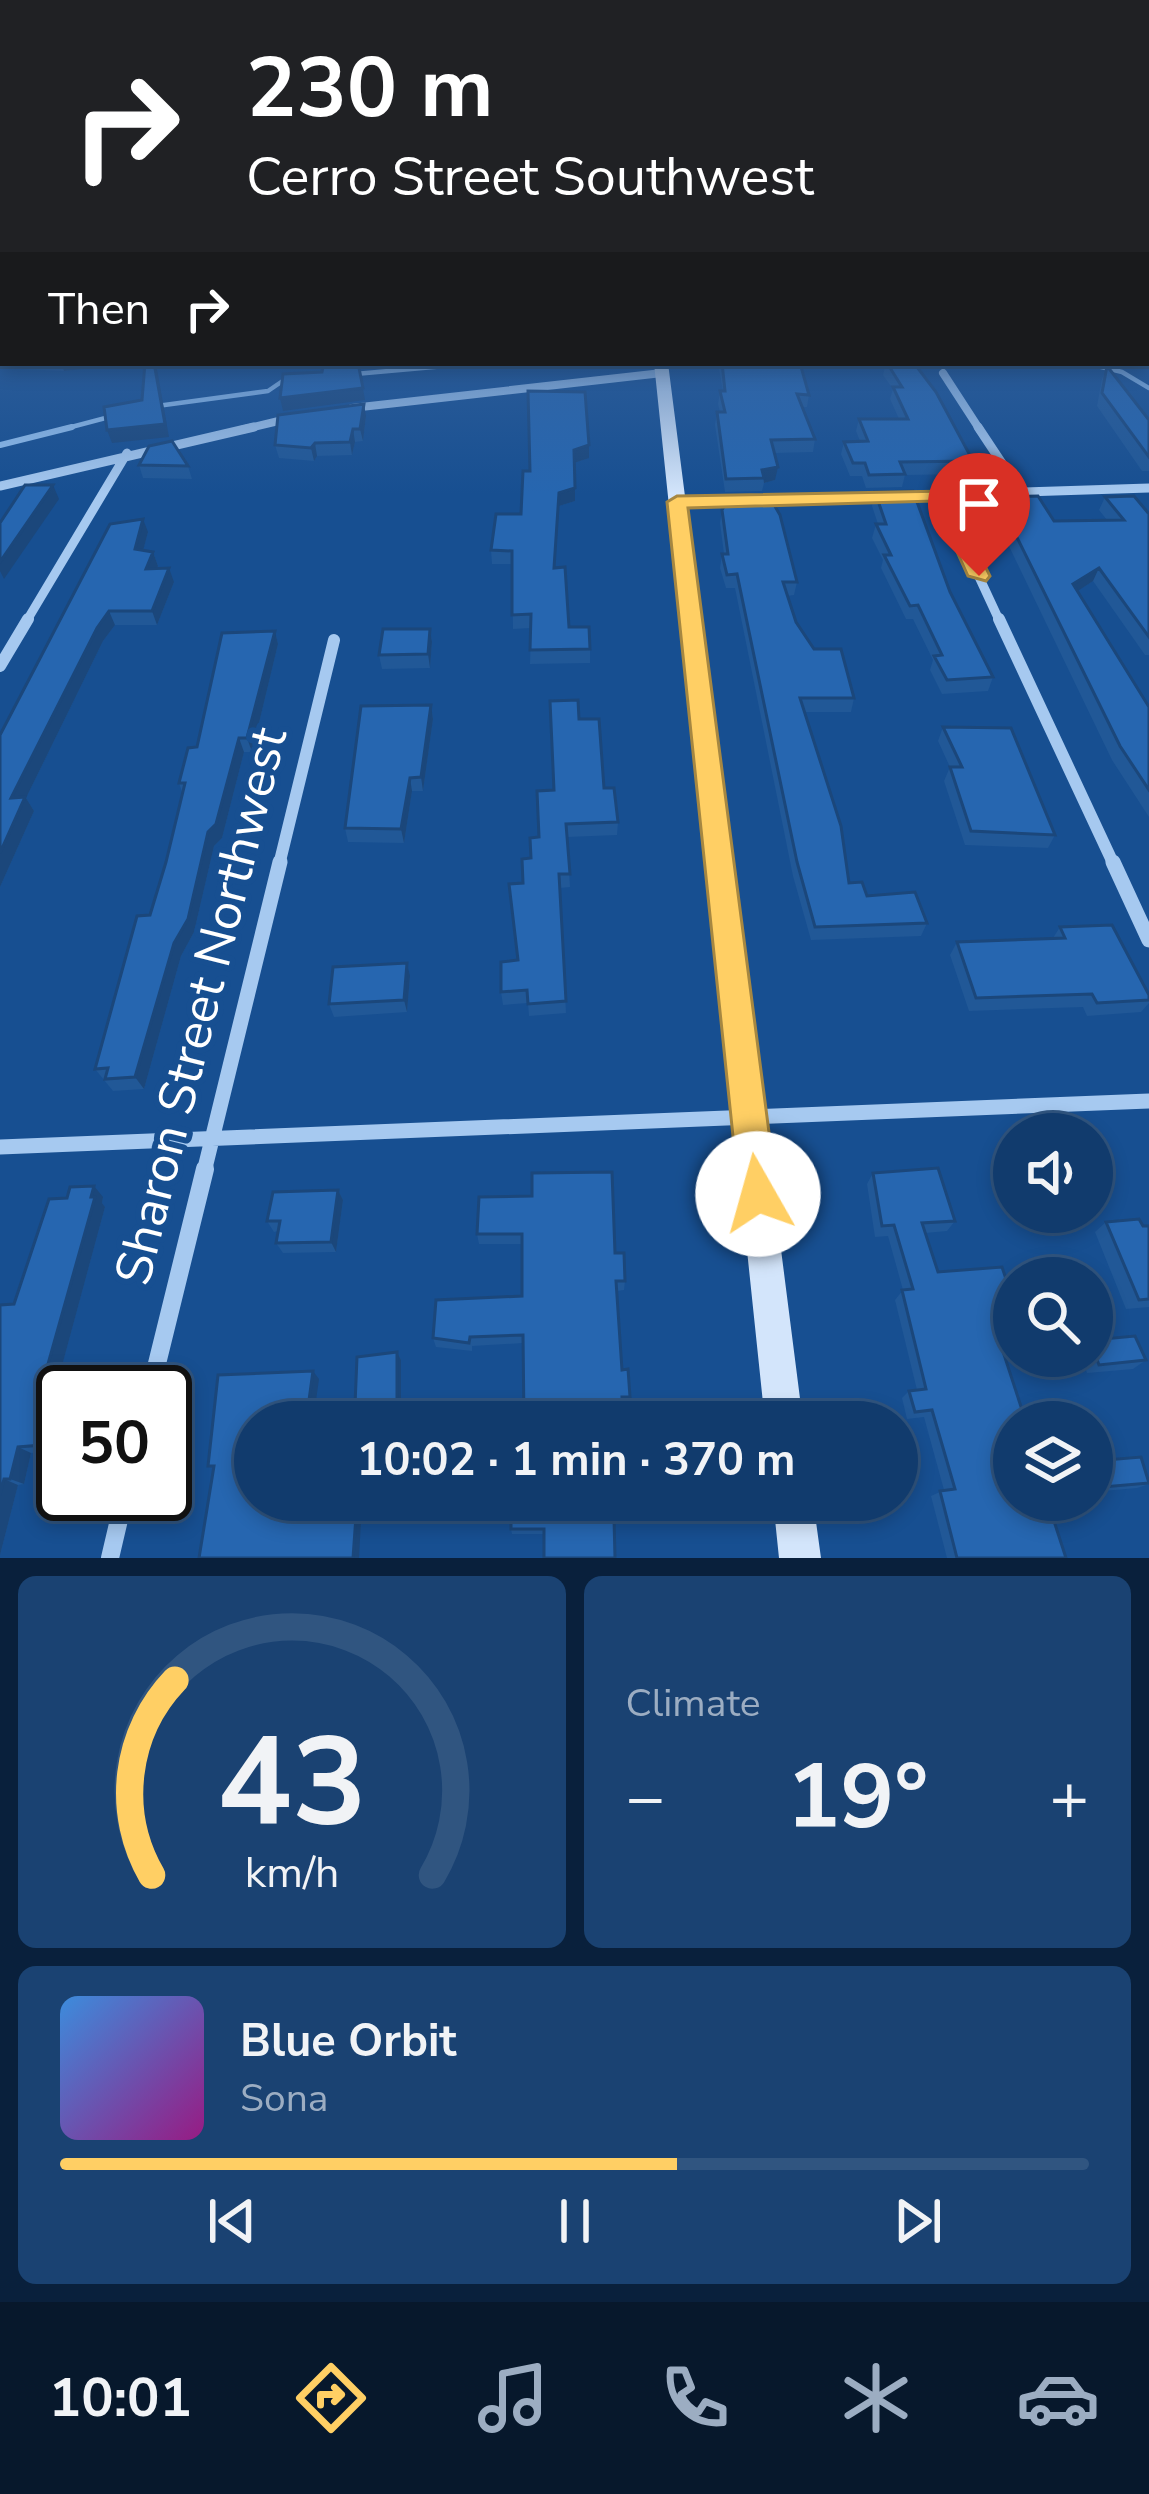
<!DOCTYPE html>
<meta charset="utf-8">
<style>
body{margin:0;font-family:"Nunito Sans",sans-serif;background:#1a4272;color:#f1f3f6;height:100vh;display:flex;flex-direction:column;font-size:45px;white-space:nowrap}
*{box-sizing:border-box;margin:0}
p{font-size:39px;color:#9cadc2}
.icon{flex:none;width:66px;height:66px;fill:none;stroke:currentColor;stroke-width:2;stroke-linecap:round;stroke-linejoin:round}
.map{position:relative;height:1558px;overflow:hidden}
.drawer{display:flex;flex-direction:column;gap:18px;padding:18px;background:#09203c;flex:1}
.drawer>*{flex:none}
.banner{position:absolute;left:0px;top:0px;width:1149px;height:366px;box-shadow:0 6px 18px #0003,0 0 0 3px #305580;background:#202124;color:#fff;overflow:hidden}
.buttons{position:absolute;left:993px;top:1113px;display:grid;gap:24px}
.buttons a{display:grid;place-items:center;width:120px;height:120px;border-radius:50%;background:#113b6d;box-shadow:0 6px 18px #0003,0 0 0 3px #305580;font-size:60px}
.speed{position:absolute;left:36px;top:1365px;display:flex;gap:24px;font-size:60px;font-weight:700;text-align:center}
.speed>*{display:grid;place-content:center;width:156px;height:156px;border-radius:50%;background:#113b6d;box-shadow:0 6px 18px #0003,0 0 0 3px #305580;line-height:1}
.speed .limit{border:6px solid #111;border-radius:18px;background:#fff;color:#111}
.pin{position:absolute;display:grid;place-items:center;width:102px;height:102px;color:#fff;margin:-123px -51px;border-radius:50% 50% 50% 0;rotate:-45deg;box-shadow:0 0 12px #0007}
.pin .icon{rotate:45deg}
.me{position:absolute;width:132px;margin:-66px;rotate:353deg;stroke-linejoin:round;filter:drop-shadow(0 0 9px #0008)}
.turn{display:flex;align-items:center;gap:42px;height:252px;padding:0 48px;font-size:54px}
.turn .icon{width:156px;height:156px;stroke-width:2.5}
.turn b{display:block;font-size:84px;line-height:102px}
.then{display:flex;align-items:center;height:114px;padding:0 48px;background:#0003;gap:24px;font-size:45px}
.big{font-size:90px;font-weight:700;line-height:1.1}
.drawer .widget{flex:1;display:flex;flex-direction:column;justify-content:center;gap:18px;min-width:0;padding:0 42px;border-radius:18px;background:#1a4272}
.drawer .dial{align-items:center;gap:0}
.dial svg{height:312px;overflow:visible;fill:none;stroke:#305580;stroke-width:7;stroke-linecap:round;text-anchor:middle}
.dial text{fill:#f1f3f6;stroke:none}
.song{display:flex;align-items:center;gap:36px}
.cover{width:144px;height:144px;border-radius:18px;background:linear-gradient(135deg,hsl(210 70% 55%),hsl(310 70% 35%))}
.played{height:12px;border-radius:6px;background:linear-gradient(90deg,#ffcf64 60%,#305580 60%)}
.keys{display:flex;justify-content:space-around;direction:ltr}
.heat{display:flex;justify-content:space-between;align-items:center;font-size:66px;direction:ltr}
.drawer .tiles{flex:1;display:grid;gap:18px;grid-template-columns:1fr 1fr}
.widget:last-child{grid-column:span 2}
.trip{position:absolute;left:234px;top:1401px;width:684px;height:120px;border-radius:60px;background:#113b6d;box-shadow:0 6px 18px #0003,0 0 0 3px #305580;font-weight:700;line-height:120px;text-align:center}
.menu{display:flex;height:192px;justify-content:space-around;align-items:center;background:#07182c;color:#9cadc2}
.menu .icon{width:84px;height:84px}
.menu .on{color:#ffcf64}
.menu b{font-size:54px;color:#f1f3f6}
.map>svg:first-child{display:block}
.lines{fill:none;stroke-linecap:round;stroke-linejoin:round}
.stream-far1{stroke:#98c4f2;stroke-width:4.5}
.stream{stroke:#98c4f2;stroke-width:6}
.minor-far4{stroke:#a6c9f0;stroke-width:8}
.minor-far3{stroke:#a6c9f0;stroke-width:9}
.minor-far2{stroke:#a6c9f0;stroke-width:12}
.minor-far1{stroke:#a6c9f0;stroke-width:15}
.minor{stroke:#a6c9f0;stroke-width:18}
.secondary{fill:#d3e5fb;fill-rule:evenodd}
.wall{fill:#215897}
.shaded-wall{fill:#1b477b}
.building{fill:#2666b0;stroke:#1b477b;stroke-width:3}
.route{fill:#ffcf64;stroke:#a68741;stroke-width:3}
.labels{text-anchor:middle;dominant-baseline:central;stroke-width:12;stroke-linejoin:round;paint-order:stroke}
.near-street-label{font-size:51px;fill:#fff;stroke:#174f91}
</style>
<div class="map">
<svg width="1149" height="1558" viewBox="0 0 1149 1558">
<rect width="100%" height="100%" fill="#174f91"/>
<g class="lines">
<path class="stream-far1" d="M 504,363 L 547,363
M 1085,363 L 1122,372 L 1149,388
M 355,374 L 479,363
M 157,406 L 268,391 L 287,378
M 60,430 L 113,416"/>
<path class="stream" d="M 0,445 L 72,427"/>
<path class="minor-far4" d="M 943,373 L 980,430
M 352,408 L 662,373
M 241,430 L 291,418"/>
<path class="minor-far3" d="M 978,427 L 1021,492
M 0,486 L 254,427
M 941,495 L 1000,622
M 677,503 L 1149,488
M 26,622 L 127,453"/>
<path class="minor-far2" d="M 999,619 L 1114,865
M 0,666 L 28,619
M 279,865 L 334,640"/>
<path class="minor-far1" d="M 1113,862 L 1149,940
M 0,1147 L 1149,1101
M 204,1172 L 280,862"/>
<path class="minor" d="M 150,1392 L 205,1169
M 110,1558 L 125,1494"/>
<path class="secondary" d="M 654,363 L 668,363 L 803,1422 L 765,1422 Z
M 773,1500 L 813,1500 L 821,1558 L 779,1558 Z"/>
</g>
<path class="wall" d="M 0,276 L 3,276 L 3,363 L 143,363 L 64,371 L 0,368 Z
M 1146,276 L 1149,276 L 1149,334 L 1146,328 Z
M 176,363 L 205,363 L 204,365 L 177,365 Z
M 718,363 L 800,363 L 809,395 L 807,407 L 802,407 L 815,439 L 813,452 L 774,453 L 775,480 L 764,483 L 762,491 L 725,492 L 715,425 L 717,412 L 720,412 L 718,404 L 720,391 L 723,391 Z
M 886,363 L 973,461 L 968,474 L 905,475 L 902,487 L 866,488 L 862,476 L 850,476 L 841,454 L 844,442 L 860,441 L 856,431 L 859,419 L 899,419 L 890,399 L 893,389 L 883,375 Z
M 1107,366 L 1149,420 L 1149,471 L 1142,471 L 1097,406 L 1102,379 Z
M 366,416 L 363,441 L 355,442 L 352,455 L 317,456 L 314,461 L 279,458 L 275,445 Z
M 589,458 L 574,463 L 575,501 L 559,506 L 555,567 L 569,627 L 590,649 L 590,663 L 530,664 L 531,628 L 513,629 L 512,564 L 492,564 L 491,550 L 521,514 L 530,471 Z
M 139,465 L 188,466 L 192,479 L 143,478 Z
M 875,492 L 950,592 L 993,677 L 988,691 L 942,694 L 930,670 L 933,660 L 913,619 L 906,619 L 881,568 L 883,560 L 872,538 L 876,524 L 878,524 L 872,506 Z
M 997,497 L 1054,521 L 1107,520 L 1099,510 L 1105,497 L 1149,514 L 1149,655 L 1145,655 L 1093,581 L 1077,591 L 1149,707 L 1149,817 L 1112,760 L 992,511 Z
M 722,510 L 797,582 L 794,595 L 787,596 L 796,622 L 814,649 L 854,698 L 851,712 L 804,712 L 849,883 L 867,896 L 927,923 L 921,936 L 811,940 L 793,876 L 735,588 L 726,588 L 720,568 L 722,554 L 724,554 L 720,523 Z
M 148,532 L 143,550 L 153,552 L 158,566 L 157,569 L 174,582 L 157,625 L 115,625 L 103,641 L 26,798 L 34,811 L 0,887 L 0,735 Z
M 430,629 L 432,642 L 430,668 L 382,669 L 379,655 Z
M 275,631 L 278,644 L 252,752 L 244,752 L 222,838 L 214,846 L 194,932 L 181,956 L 144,1089 L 113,1091 L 95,1069 L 150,915 L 166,862 L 182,792 L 179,783 L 197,747 Z
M 431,705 L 433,719 L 423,791 L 412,791 L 404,843 L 348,842 L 345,828 Z
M 579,719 L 604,788 L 618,822 L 617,835 L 567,837 L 570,887 L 560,888 L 566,1013 L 529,1016 L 528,1003 L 503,1005 L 501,992 L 517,960 L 523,883 Z
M 943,727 L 1055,835 L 1048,848 L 965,845 L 944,781 L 950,767 L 938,741 Z
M 1060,927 L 1149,995 L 1149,1003 L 1141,1012 L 1087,1016 L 1083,1007 L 969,1011 L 950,955 L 957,942 L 1053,938 Z
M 410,976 L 407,1012 L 334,1017 L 329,1004 Z
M 873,1173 L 955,1221 L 947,1231 L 925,1233 L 938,1272 L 1014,1303 L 1014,1315 L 1008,1321 L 995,1322 L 1014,1422 L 1014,1451 L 1012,1451 L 1033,1517 L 1066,1558 L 947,1558 L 931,1496 L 944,1490 L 924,1417 L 907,1419 L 902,1398 L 909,1391 L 917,1390 L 895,1300 L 903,1290 L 888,1236 L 875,1237 L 867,1184 Z
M 338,1190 L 343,1200 L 336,1252 L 283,1253 L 276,1243 L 278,1231 L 274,1232 L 267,1221 Z
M 103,1197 L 102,1203 L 105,1207 L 52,1402 L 63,1408 L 63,1416 L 55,1451 L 31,1453 L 24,1484 L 18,1485 L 0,1555 L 14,1304 Z
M 479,1197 L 615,1253 L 625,1281 L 624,1290 L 617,1291 L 622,1370 L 630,1397 L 629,1405 L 622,1405 L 523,1343 L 472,1346 L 472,1351 L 436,1347 L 433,1338 L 522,1296 L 522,1244 L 479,1244 L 477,1234 Z
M 1106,1222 L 1149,1226 L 1149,1307 L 1126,1309 L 1095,1232 Z
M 1092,1340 L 1146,1360 L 1133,1369 L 1087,1373 L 1081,1356 L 1092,1356 Z
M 397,1352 L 401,1360 L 401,1408 L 360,1413 L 355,1405 Z
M 1094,1461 L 1149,1484 L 1137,1488 L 1092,1492 L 1092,1462 Z
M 605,1500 L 544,1534 L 512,1534 L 511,1529 Z"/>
<path class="shaded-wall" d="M 61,363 L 143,363 L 64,371 Z
M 154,363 L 157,369 L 169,437 L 112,443 L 107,430 L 165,424 Z
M 363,388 L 365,400 L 283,411 L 280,398 Z
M 364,404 L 366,416 L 363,441 L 360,429 Z
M 353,429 L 355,442 L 352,455 L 350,442 Z
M 315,443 L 317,456 L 314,461 L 311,448 Z
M 589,445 L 589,458 L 574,463 L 574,450 Z
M 778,467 L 775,480 L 764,483 L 762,470 Z
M 53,485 L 59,499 L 4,579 L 0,571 L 0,562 Z
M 575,488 L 575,501 L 559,506 L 554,581 L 559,493 Z
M 143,519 L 148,532 L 140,562 L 135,549 Z
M 153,552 L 158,566 L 151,583 L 146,569 Z
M 169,568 L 174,582 L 157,625 L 152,611 Z
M 1099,568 L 1093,581 L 1067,598 L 1073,584 Z
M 109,611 L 115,625 L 103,641 L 26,798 L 34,811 L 0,887 L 0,853 L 11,798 L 97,628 Z
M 430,629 L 432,642 L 430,668 L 428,654 Z
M 275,631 L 278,644 L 252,752 L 247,738 Z
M 431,705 L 433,719 L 423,791 L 421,777 Z
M 239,738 L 244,752 L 222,838 L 214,846 L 194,932 L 181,956 L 144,1089 L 135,1077 L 208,832 Z
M 410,778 L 412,791 L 404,843 L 401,829 Z
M 407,963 L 410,976 L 407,1012 L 404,1000 Z
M 94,1186 L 103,1197 L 102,1203 L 105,1207 L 50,1410 L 37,1403 Z
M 338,1190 L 343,1200 L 336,1252 L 331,1242 Z
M 397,1352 L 401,1360 L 401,1408 L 397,1401 Z
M 313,1371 L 319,1379 L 313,1422 L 306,1422 Z
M 53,1402 L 63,1408 L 63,1416 L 55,1451 L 42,1445 Z
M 18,1447 L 31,1453 L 24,1484 L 10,1479 Z
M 4,1479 L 18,1485 L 0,1555 L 0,1495 Z
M 342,1500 L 348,1504 L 347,1523 L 341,1518 Z
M 356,1516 L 361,1521 L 359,1558 L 353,1558 Z"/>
<path class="building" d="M 0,276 L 3,276 L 3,356 L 0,356 Z
M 1146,276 L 1149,276 L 1149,312 L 1146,307 Z
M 145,363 L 154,363 L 165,424 L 107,430 L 104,407 L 142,400 Z
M 324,363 L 358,363 L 363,388 L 280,398 L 283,374 L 322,372 Z
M 722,363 L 800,363 L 809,395 L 797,394 L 815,439 L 771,440 L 778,467 L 762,470 L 764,478 L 726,479 L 717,412 L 725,412 L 720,391 L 725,391 Z
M 887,363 L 914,363 L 936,392 L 973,461 L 900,462 L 905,474 L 869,475 L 865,463 L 853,463 L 844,442 L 868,441 L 859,419 L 908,419 L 893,387 L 902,387 Z
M 1107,366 L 1149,420 L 1149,457 L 1102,393 Z
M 528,391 L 585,392 L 589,445 L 574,450 L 575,488 L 559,493 L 554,568 L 565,567 L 569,627 L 589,627 L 590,649 L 530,650 L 531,614 L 512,615 L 512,551 L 491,550 L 496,514 L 521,514 L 523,471 L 530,471 Z
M 364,404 L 360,429 L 353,429 L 350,442 L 315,443 L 311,448 L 275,445 L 278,415 Z
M 172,441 L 188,466 L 139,465 L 149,446 Z
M 25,485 L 53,485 L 0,562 L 0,523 Z
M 913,491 L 950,592 L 993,677 L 947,680 L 934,656 L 942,655 L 918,605 L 910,606 L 884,555 L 891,555 L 876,524 L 886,524 L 875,492 Z
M 769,496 L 780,515 L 797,582 L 783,582 L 796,622 L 814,649 L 841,649 L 854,698 L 800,698 L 841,826 L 849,883 L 862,882 L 867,896 L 915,892 L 927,923 L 815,927 L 797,862 L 737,574 L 727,575 L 722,554 L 728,554 L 722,510 L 729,497 Z
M 1038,496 L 1054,521 L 1124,520 L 1105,497 L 1134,496 L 1149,514 L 1149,637 L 1099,568 L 1073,584 L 1149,707 L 1149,790 L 1120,746 L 997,497 Z
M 143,519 L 135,549 L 153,552 L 146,569 L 169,568 L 152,611 L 109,611 L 97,628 L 11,798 L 25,797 L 0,853 L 0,735 L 110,524 Z
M 383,629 L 430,629 L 428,654 L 379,655 Z
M 275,631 L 247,738 L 239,738 L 216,824 L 208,832 L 188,919 L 174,943 L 135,1077 L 105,1079 L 108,1068 L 95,1069 L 137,916 L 150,915 L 166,862 L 185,783 L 179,783 L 188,748 L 197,747 L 222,633 Z
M 578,700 L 579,719 L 599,719 L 604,788 L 614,788 L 618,822 L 566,824 L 570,874 L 559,874 L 566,1001 L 528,1004 L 527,990 L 501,992 L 501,962 L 518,960 L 509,884 L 523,883 L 522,859 L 531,858 L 530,838 L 539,837 L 537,791 L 554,790 L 550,701 Z
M 431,705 L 421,777 L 410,778 L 401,829 L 345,828 L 361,706 Z
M 943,727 L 1011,728 L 1055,835 L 971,831 L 950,767 L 962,767 Z
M 1112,925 L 1149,995 L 1149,1000 L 1097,1003 L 1092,994 L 976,998 L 957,942 L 1065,938 L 1060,927 Z
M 407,963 L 404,1000 L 329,1004 L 333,967 Z
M 938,1168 L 955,1221 L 922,1223 L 938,1272 L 1002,1267 L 1014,1303 L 1014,1313 L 995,1314 L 996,1330 L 1026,1422 L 1014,1422 L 1014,1445 L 1011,1446 L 1014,1456 L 1014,1500 L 1028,1500 L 1033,1517 L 1052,1515 L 1066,1558 L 957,1558 L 940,1491 L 955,1489 L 932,1410 L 915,1412 L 909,1391 L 926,1389 L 902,1290 L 913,1289 L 894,1225 L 882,1226 L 873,1173 Z
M 612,1172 L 615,1253 L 624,1253 L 625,1281 L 616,1281 L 622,1370 L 628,1369 L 630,1397 L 622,1397 L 623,1422 L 524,1422 L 523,1335 L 470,1337 L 469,1343 L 433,1338 L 436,1300 L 522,1296 L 522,1234 L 477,1234 L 479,1197 L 532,1196 L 532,1173 Z
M 94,1186 L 91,1197 L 95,1197 L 37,1403 L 53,1402 L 42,1445 L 18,1447 L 10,1479 L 4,1479 L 0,1495 L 0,1305 L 14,1304 L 49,1199 L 67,1198 L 70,1187 Z
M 338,1190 L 331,1242 L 276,1243 L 280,1221 L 267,1221 L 273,1192 Z
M 1139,1219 L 1143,1226 L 1149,1226 L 1149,1299 L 1139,1300 L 1106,1222 Z
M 1135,1336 L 1146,1360 L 1099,1365 L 1092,1346 L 1092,1340 Z
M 397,1352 L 397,1401 L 355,1405 L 357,1357 Z
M 313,1371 L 306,1422 L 322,1422 L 255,1422 L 255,1500 L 342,1500 L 341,1518 L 356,1516 L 353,1558 L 199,1558 L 214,1466 L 208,1466 L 218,1375 Z
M 1141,1457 L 1149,1483 L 1103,1487 L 1094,1461 Z
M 511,1500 L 605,1500 L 605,1518 L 614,1518 L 615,1558 L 544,1558 L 544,1529 L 511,1529 Z"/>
<linearGradient id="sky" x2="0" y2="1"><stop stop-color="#0d2b50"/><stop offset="0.56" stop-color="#36639d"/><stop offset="1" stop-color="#36639d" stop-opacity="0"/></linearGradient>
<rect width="1149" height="494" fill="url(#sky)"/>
<path class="route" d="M 948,491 L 990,576 L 986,581 L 968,576 L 934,501 L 688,508 L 777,1194 L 771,1208 L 758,1213 L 744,1208 L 739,1194 L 667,502 L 677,496 Z"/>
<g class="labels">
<g class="near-street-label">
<text transform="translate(201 1006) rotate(-76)">Sharon Street Northwest</text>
</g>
</g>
</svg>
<div class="buttons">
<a><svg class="icon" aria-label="sound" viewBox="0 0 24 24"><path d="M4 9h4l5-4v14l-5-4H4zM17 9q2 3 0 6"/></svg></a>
<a><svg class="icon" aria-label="search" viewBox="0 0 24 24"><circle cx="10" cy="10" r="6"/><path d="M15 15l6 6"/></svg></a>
<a><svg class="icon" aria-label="layers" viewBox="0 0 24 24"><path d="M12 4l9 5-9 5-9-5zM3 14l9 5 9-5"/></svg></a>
</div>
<div class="speed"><div class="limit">50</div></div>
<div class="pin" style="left:979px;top:576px;background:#d93025"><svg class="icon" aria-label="arrive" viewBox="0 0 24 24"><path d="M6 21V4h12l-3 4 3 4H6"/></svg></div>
<svg class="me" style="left:758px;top:1194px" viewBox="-20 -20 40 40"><circle r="19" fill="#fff"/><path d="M0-13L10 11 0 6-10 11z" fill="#ffcf64"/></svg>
<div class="trip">10:02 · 1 min · 370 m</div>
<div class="banner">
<div class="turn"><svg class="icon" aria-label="right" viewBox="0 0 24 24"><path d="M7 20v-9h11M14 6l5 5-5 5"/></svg><div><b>230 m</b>Cerro Street Southwest</div></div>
<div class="then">Then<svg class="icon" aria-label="right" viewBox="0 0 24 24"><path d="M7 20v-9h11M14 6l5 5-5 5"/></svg></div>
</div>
</div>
<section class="drawer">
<div class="tiles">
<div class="widget dial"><svg viewBox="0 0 100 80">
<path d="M14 69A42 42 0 1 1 86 69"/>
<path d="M14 69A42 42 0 0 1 20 19" stroke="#ffcf64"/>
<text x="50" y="56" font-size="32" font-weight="700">43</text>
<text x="50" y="72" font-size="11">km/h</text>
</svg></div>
<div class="widget"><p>Climate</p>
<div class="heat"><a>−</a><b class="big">19°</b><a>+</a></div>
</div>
<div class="widget">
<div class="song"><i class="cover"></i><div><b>Blue Orbit</b><p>Sona</p></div></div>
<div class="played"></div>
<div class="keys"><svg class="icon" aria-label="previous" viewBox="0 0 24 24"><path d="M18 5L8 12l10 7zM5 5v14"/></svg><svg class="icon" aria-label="pause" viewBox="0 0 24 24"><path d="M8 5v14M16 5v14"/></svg><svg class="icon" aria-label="next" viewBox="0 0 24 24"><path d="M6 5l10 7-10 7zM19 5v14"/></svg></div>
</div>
</div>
</section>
<nav class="menu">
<b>10:01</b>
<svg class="icon on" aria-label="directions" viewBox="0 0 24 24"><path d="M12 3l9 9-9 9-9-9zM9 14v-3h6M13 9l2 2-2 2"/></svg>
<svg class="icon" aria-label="music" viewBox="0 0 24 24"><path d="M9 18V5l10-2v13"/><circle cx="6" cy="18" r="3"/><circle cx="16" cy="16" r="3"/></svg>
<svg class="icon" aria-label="phone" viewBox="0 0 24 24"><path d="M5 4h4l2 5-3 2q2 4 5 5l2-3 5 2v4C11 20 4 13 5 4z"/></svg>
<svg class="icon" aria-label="climate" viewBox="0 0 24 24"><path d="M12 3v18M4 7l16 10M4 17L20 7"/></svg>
<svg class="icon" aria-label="car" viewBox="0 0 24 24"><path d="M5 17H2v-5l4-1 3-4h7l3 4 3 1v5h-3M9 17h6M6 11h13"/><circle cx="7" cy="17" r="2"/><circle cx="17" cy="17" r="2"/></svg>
</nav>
